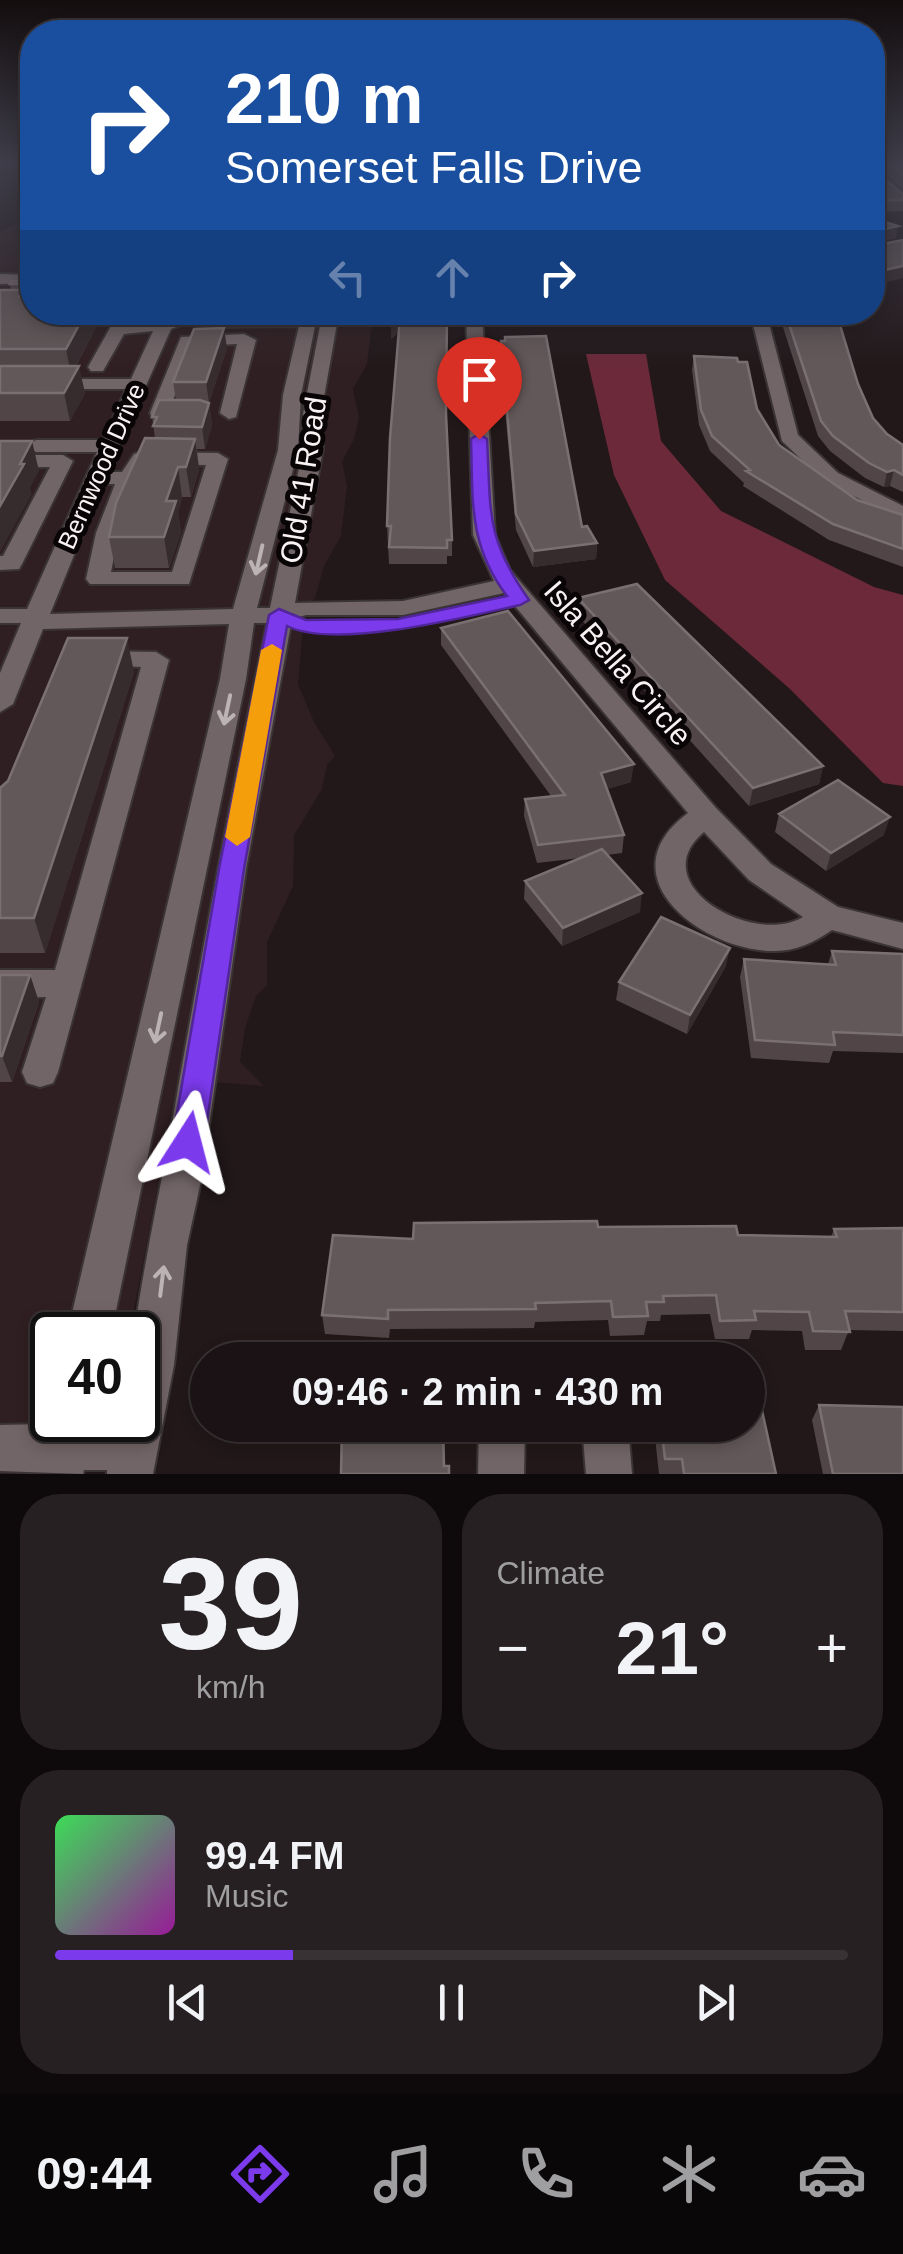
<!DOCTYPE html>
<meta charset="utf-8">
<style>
body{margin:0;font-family:Arial,sans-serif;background:#272022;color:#f1f3f6;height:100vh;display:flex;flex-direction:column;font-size:38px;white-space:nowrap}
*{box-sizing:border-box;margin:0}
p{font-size:32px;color:#9f9ea0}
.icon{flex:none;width:55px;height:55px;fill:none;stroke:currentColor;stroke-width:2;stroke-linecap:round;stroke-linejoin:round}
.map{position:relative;height:1474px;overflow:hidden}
.drawer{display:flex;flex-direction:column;gap:20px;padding:20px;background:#0e0a0b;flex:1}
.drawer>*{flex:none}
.guide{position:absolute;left:20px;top:20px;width:865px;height:305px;border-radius:40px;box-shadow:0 5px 15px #0003,0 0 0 2px #383234;background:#1a4fa0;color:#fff;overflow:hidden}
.speed{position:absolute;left:30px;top:1312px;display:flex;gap:20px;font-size:50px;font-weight:700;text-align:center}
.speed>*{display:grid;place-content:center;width:130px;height:130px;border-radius:50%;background:#1a1214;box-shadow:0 5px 15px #0003,0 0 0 2px #383234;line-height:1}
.speed .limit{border:5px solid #111;border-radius:15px;background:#fff;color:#111}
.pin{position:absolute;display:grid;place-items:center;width:85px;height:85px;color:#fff;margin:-102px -42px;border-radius:50% 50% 50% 0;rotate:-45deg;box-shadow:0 0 10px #0007}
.pin .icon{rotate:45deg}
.me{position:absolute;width:110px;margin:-55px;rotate:9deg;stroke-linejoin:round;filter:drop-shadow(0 0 8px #0008)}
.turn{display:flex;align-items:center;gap:35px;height:210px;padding:0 40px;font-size:45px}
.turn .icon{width:130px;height:130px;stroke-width:2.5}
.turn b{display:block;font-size:70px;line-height:85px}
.lanes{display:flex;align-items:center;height:95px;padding:0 40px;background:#0003;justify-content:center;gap:50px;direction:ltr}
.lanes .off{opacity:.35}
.big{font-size:75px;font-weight:600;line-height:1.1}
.drawer .card{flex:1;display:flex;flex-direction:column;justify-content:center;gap:15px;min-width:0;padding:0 35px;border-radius:40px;background:#272022}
.drawer .dial{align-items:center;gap:0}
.dial b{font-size:130px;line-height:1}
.song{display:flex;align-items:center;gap:30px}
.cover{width:120px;height:120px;border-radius:15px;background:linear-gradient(135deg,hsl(130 70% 55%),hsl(300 70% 35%))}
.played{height:10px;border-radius:5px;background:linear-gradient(90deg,#7c3aed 30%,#383234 30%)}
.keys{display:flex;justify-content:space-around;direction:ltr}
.heat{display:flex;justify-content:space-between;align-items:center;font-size:55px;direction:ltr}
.drawer .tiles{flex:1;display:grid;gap:20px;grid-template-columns:1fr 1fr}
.card:last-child{grid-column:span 2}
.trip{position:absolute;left:190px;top:1342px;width:575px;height:100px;border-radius:50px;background:#1a1214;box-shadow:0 5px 15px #0003,0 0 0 2px #383234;font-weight:600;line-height:100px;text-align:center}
.tabs{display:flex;height:160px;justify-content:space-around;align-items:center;background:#0a0708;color:#9f9ea0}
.tabs .icon{width:70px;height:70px}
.tabs .selected{color:#7c3aed}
.tabs b{font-size:45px;color:#f1f3f6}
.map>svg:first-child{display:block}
.built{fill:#301f22}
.water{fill:#6b2939}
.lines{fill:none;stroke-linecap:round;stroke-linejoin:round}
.minor-casing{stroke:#3b3435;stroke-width:4}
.minor{fill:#726567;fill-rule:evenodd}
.wall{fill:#514547}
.shaded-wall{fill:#362b2d}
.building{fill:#635859;stroke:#7a7072;stroke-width:2.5}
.oneway{stroke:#bcb3b4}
.route{fill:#7c3aed;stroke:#51269a;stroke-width:2.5}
.slow{fill:#f59e0b}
.labels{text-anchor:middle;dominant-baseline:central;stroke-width:10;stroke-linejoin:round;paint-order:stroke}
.far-street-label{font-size:25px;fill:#f9f2f3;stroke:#090506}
.street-label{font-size:30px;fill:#f9f2f3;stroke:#090506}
</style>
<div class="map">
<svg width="903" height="1474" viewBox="0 0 903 1474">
<rect width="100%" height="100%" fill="#22181a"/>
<path class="built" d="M 32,214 L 32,312 L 303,313 L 280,450 L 222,680 L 70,1335 L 52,1335 L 52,1413 L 40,1474 L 0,1474 L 0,232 Z
M 338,313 L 379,313 L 371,331 L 367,364 L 353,389 L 359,418 L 354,439 L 342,462 L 347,486 L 341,536 L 324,566 L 315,598 L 304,613 L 298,684 L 314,722 L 335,756 L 327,765 L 322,789 L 294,835 L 293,886 L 267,942 L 267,985 L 256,996 L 245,1028 L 240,1062 L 264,1086 L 213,1082 Z
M 314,324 L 321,324 L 305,450 L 270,609 L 255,609 Z
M 253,620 L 267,621 L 129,1335 L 107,1335 Z"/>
<path class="water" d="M 586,354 L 646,354 L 661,441 L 721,511 L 874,587 L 903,595 L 903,786 L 883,783 L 790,689 L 665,580 L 614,475 Z"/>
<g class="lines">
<g class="minor-casing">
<path id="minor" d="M 872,166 L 903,193 L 903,204 L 872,177 Z
M 0,274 L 32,275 L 32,283 L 0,284 Z
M 133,312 L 129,323 L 158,321 L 162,312 L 178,312 L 175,319 L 184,324 L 171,329 L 108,472 L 122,472 L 134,454 L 141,452 L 218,453 L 228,459 L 189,584 L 90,584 L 86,579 L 96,533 L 115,484 L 103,484 L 50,614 L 233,609 L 278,450 L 283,395 L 299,326 L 213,327 L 211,323 L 219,318 L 301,316 L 302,312 L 318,312 L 317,316 L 322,316 L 323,312 L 339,312 L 321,414 L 323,449 L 295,603 L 403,601 L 494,581 L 473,535 L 466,312 L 482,312 L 495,535 L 510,570 L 716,808 L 771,864 L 838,907 L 903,923 L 903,949 L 832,930 C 815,942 796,951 775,951 C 703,952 603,876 688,813 L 504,593 L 403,615 L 306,615 L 292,619 L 246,869 L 201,1181 L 187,1245 L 174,1365 L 153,1474 L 107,1474 L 107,1470 L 84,1470 L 83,1474 L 0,1471 L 0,1425 L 46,1424 L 52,1407 L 52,1420 L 93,1420 L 92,1424 L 138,1420 L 138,1335 L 134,1335 C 143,1269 157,1205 169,1140 C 199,967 231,795 267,623 L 254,623 L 246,679 L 111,1335 L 67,1335 L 220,679 L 229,624 L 43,629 L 13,704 L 0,712 L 0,673 L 21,623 L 0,623 L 0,609 L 27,609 L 97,452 L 36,452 L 26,446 L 36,440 L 103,440 L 126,389 L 0,389 L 0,379 L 131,379 L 153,331 L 124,334 L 103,371 L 91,371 L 88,367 L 119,312 ZM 315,326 L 320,326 L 303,414 L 303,449 L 270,608 L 257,608 L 298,450 L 301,395 ZM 147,464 L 206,465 L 172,572 L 111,572 C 118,534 127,497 147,464 ZM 704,832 L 749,880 L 803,917 C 753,947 642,884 704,832 Z
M 750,312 L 766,312 L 798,435 L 838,473 L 903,506 L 903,521 L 824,481 L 782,441 Z
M 244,334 L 256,340 L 236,417 L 229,419 L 220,413 L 237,344 L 194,346 L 168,413 L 159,419 L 152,417 L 150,413 L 181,337 Z
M 0,455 L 63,455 L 73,461 L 22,564 L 19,569 L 0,570 L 0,556 L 3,556 L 50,467 L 0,467 Z
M 97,651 L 156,652 L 169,660 L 58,1072 L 53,1083 L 40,1087 L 27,1083 L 22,1072 L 46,997 L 0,998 L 0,970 L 55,970 L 141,667 L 88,664 L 84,659 Z
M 479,1425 L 525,1425 L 524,1474 L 478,1474 Z
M 582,1425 L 628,1425 L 632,1474 L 586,1474 Z"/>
</g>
<use href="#minor" class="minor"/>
</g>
<path class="wall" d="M 872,162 L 903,162 L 903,190 L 874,163 L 872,163 Z
M 872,169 L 903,194 L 903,211 L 872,212 Z
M 32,281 L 32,312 L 98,312 L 99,321 L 76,366 L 85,393 L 70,421 L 0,421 L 0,290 L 11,290 L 10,284 Z
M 397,312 L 420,312 L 417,315 L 446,416 L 452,540 L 452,556 L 447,556 L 447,564 L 389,564 L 387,526 L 399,332 L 391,339 Z
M 782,312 L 836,312 L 858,384 L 873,418 L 887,434 L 903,445 L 903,492 L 890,486 L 884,487 L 865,478 L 830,451 L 818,436 L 781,321 Z
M 501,341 L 582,527 L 597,543 L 596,559 L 533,567 L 516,530 L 500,355 Z
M 227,348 L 209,403 L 212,425 L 205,449 L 197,449 L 199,469 L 191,497 L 182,497 L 178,512 L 181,532 L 169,568 L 115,568 L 109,537 L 155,438 L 152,417 L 176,400 L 173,382 Z
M 694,356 L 757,409 L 779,445 L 857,500 L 903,515 L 903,567 L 829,540 L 743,486 L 744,483 L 710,451 L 699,425 L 692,370 Z
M 578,598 L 823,766 L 819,784 L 749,806 L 577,615 Z
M 441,628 L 631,782 L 607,789 L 624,835 L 622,853 L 607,855 L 640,912 L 562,946 L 524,899 L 525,881 L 580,858 L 537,863 L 524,816 L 525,799 L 551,796 L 441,645 Z
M 134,672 L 45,953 L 0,953 L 0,788 Z
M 779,814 L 884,835 L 826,871 L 775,832 Z
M 832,951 L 903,954 L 903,1053 L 833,1051 L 829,1063 L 751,1058 L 740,977 L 744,959 L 828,964 Z
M 726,966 L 687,1034 L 616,1000 L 619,982 Z
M 0,975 L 30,975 L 39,1002 L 12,1082 L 0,1082 Z
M 598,1227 L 738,1235 L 831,1237 L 834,1229 L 903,1228 L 903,1331 L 849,1330 L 841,1350 L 805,1350 L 802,1331 L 752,1330 L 749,1339 L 715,1339 L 710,1314 L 661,1315 L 660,1321 L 647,1321 L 644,1335 L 610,1336 L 608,1320 L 535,1322 L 534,1328 L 390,1329 L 389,1338 L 325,1334 L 322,1315 L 413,1239 Z
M 819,1405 L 903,1474 L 823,1474 L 812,1420 Z
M 659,1425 L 748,1425 L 776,1474 L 659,1474 L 655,1437 Z"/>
<path class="shaded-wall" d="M 898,226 L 896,238 L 872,244 L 872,232 Z
M 903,266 L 903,278 L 872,286 L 872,273 Z
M 86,312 L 98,312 L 99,321 L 71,375 L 66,349 Z
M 400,317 L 400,331 L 391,339 L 391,325 Z
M 224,328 L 227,348 L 209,403 L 206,382 Z
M 79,366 L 85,393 L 70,421 L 64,393 Z
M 209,403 L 212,425 L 205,449 L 202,427 Z
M 195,439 L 199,469 L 191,497 L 186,467 Z
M 32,441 L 39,471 L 30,488 L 32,494 L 0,552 L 0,506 Z
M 178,467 L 182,497 L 178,512 L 181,532 L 169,568 L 164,537 L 166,501 Z
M 894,470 L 890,486 L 884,487 L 887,472 Z
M 597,543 L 596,559 L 533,567 L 534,551 Z
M 127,638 L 134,672 L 45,953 L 34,918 Z
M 634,764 L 631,782 L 600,791 L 601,773 Z
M 823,766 L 819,784 L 749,806 L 753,788 Z
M 890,817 L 884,835 L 826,871 L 831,853 Z
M 642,893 L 640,912 L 562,946 L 563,928 Z
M 730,948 L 726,966 L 687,1034 L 690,1015 Z
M 30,975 L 39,1002 L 12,1082 L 2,1056 Z"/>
<path class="building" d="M 888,162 L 903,162 L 903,176 Z
M 872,169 L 903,194 L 903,200 L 872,201 Z
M 872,218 L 898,226 L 872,232 Z
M 903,240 L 903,266 L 872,273 L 872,246 Z
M 12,281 L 32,281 L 32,290 L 29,284 L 10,284 Z
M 0,290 L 24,290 L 20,296 L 32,296 L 32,312 L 86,312 L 66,349 L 0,349 Z
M 397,312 L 416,312 L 427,325 L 443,312 L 447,312 L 446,414 L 452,540 L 447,540 L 447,548 L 389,547 L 391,526 L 387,526 L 390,438 L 400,317 L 391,325 Z
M 785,312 L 836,312 L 858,384 L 873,418 L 887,434 L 903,445 L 903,475 L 894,470 L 887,472 L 869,463 L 833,436 L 821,421 Z
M 224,328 L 206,382 L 173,382 L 194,329 Z
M 546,336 L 582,527 L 587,526 L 597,543 L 534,551 L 516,514 L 501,341 L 505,341 L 505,337 Z
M 694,356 L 737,358 L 738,362 L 747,362 L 757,409 L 779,445 L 857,500 L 903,515 L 903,549 L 833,524 L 746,471 L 750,470 L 712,436 L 701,410 Z
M 0,366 L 79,366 L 64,393 L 0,393 Z
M 159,400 L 200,400 L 209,403 L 202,427 L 153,426 L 157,417 L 152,417 Z
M 145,438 L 195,439 L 186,467 L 178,467 L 166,501 L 176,501 L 164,537 L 109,537 L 116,503 Z
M 0,441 L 32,441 L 20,464 L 24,464 L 0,506 Z
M 637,584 L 823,766 L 753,788 L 578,598 Z
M 508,611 L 634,764 L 601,773 L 624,835 L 538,845 L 525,799 L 565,795 L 441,628 Z
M 68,638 L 127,638 L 34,918 L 0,918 L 0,788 L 8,781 Z
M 838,780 L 890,817 L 831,853 L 779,814 Z
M 602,849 L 642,893 L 563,928 L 525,881 Z
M 661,917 L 730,948 L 690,1015 L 619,982 Z
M 832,951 L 903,954 L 903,1035 L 833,1032 L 835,1045 L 755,1040 L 744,959 L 836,965 Z
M 0,975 L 30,975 L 2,1056 L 0,1056 Z
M 597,1221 L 598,1227 L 736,1226 L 738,1235 L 837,1237 L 834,1229 L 903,1228 L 903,1312 L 845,1311 L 850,1332 L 813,1331 L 809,1312 L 754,1311 L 756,1320 L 720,1321 L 716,1295 L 663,1296 L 664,1302 L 646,1302 L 648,1316 L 613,1317 L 611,1301 L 535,1303 L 536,1309 L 388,1310 L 388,1319 L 322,1315 L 333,1235 L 413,1239 L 414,1223 Z
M 748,1388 L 757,1388 L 776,1474 L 684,1474 L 682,1459 L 665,1459 L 661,1425 L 748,1425 Z
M 819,1405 L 903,1407 L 903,1474 L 833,1474 Z
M 342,1425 L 443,1425 L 444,1466 L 449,1466 L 449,1474 L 341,1474 Z"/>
<defs><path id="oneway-shaft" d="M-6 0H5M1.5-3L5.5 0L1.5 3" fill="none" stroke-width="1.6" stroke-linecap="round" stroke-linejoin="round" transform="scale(2.5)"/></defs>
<g class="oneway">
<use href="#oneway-shaft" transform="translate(259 560) rotate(103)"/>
<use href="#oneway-shaft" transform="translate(227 710) rotate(102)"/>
<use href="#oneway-shaft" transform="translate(158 1028) rotate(102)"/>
<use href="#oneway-shaft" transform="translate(162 1281) rotate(-83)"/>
</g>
<linearGradient id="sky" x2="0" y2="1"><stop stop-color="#130d0e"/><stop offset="0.44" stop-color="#3e3d49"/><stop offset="1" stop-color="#3e3d49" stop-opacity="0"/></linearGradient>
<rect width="903" height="369" fill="url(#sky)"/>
<path class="route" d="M 479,434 L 487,439 C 491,511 485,538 529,600 L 520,605 C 466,617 335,650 287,626 L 244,869 L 204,1142 L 199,1152 L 188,1156 L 177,1152 L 172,1142 L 219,869 L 269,615 L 279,609 L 306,620 L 398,619 L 507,596 C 468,545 473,500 471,439 Z"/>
<path class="slow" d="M 272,644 L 282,650 L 250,837 L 237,846 L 225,837 L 261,650 Z"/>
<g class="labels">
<g class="far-street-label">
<text transform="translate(101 466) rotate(-66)">Bernwood Drive</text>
</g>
<g class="street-label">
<text transform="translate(303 480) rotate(-81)">Old 41 Road</text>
<text transform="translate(618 663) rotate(49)">Isla Bella Circle</text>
</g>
</g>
</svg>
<div class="speed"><div class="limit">40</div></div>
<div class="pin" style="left:479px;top:439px;background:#d93025"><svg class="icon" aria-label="arrive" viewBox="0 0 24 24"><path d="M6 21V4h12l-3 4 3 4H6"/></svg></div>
<svg class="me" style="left:188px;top:1142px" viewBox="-20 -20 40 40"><path d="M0-17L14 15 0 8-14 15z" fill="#7c3aed" stroke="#fff" stroke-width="4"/></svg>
<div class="trip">09:46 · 2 min · 430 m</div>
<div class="guide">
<div class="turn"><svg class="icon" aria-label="right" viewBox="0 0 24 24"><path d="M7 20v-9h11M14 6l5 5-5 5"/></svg><div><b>210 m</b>Somerset Falls Drive</div></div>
<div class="lanes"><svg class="icon off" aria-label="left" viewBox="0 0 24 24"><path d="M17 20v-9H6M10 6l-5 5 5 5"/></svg><svg class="icon off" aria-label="ahead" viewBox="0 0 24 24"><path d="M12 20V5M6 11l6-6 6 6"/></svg><svg class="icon" aria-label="right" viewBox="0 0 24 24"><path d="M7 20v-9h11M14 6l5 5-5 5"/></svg></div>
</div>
</div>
<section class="drawer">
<div class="tiles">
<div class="card dial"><b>39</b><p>km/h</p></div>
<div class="card"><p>Climate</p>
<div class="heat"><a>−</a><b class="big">21°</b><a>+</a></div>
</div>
<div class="card">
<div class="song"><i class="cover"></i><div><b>99.4 FM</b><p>Music</p></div></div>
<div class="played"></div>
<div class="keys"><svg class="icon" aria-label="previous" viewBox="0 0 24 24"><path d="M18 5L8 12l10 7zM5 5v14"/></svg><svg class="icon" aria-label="pause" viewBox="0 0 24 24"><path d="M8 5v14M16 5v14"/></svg><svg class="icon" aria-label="next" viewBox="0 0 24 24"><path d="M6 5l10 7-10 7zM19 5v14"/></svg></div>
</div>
</div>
</section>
<nav class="tabs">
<b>09:44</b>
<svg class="icon selected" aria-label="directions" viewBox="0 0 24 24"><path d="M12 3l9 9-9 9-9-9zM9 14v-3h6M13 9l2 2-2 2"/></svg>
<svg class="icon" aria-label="music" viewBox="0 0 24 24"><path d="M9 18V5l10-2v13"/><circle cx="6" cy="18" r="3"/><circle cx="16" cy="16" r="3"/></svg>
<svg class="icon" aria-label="phone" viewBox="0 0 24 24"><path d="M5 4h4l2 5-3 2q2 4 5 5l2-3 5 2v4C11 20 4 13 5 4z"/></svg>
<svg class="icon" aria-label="climate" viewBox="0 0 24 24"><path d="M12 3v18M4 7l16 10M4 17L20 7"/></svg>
<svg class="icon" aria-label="car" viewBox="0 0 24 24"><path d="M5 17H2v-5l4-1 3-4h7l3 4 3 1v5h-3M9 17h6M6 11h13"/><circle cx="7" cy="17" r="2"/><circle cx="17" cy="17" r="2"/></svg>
</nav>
